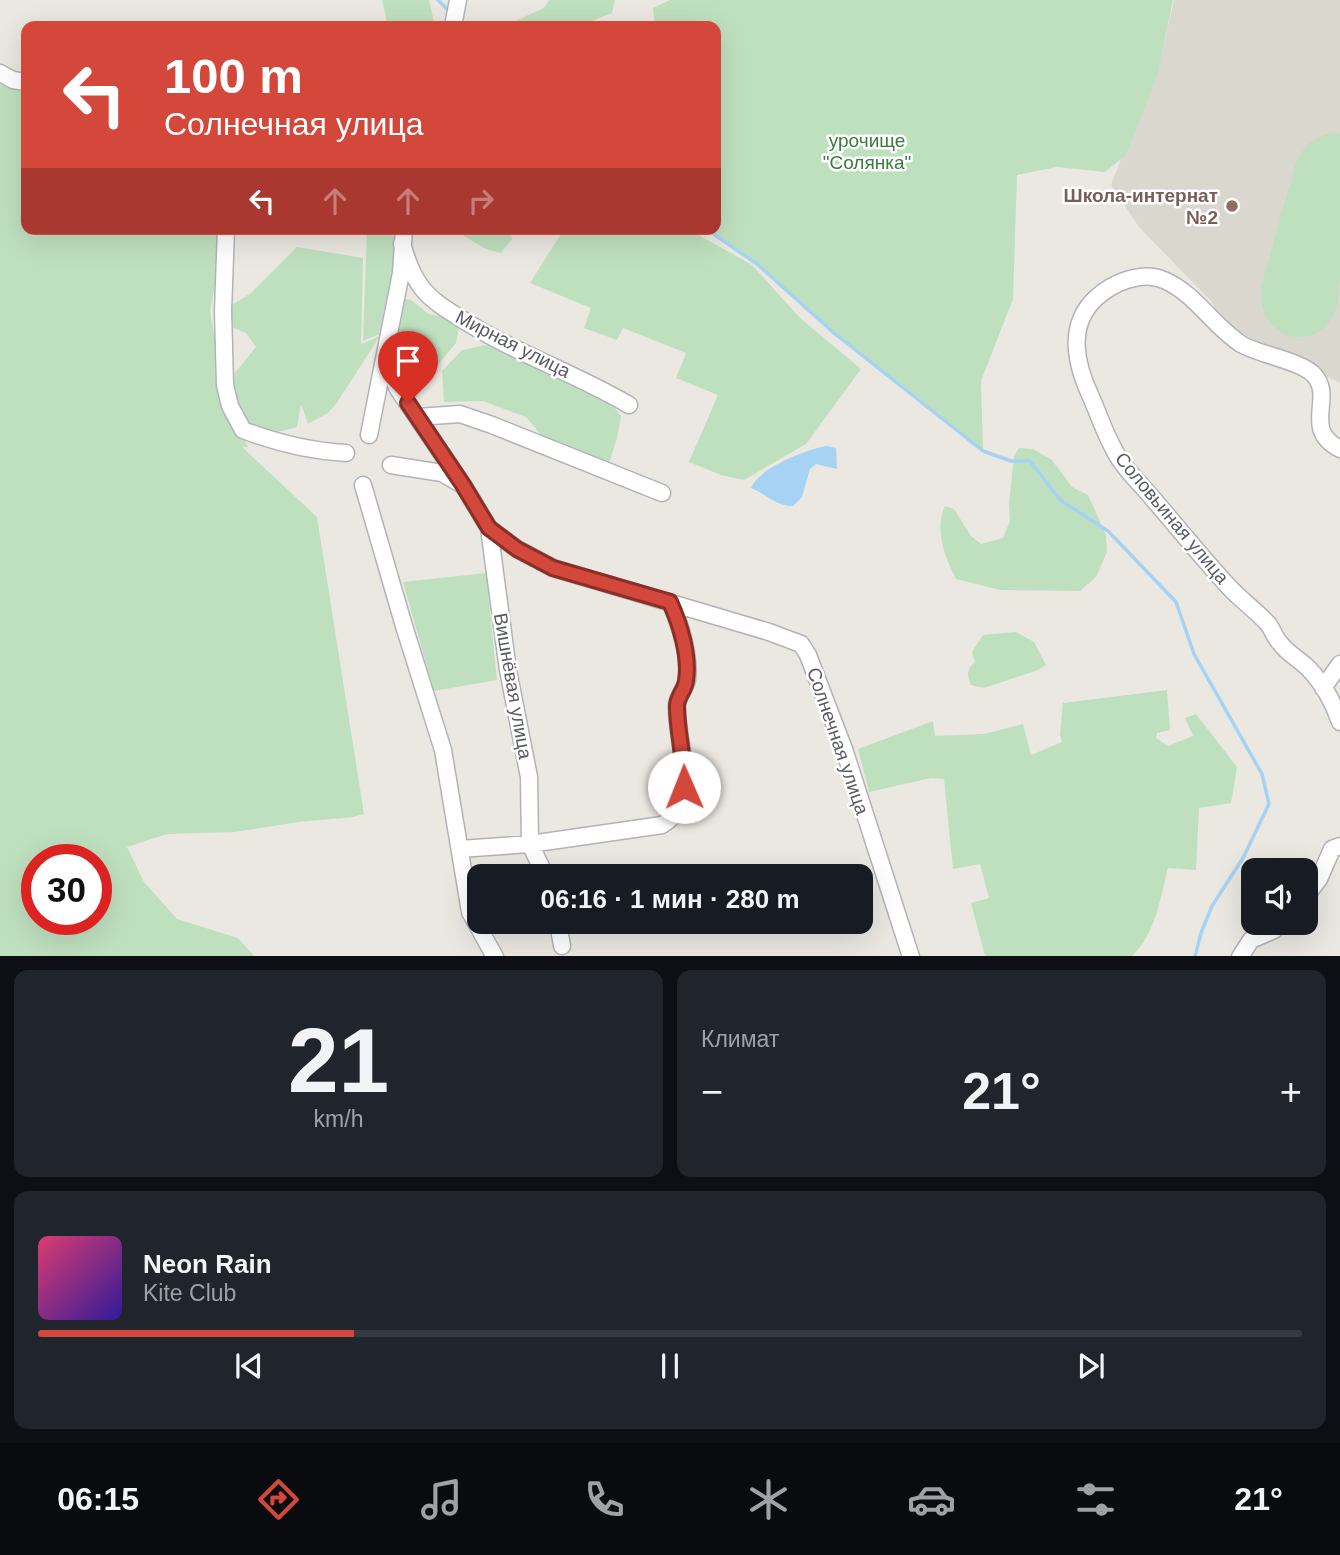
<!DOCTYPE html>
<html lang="ru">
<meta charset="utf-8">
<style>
body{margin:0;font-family:Arial,sans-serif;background:#20242c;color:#f1f3f6;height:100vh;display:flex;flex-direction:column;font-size:26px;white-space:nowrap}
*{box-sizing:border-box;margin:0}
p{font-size:23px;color:#9ea1a6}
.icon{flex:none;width:38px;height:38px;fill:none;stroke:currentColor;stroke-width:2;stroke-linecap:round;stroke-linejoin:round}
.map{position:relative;height:956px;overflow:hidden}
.sheet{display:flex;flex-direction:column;gap:14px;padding:14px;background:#0d0f14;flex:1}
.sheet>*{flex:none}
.hud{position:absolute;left:21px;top:21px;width:700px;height:214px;border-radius:14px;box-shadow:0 7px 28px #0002;background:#d4483c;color:#fff;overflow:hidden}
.tools{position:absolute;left:1241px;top:858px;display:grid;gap:14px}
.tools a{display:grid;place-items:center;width:77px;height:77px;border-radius:14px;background:#171b24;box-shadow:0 7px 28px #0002;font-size:35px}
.speed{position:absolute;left:21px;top:844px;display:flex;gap:14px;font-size:35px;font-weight:700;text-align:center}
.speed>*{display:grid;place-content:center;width:91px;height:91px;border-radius:50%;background:#171b24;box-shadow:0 7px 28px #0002;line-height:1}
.speed .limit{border:10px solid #d22;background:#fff;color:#111}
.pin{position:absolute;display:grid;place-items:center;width:60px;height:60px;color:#fff;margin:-72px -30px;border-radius:50% 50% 50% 0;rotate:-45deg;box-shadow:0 0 7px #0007}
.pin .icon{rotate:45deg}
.me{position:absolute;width:77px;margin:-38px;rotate:359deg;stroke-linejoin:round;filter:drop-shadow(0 0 5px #0008)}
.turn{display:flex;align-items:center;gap:24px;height:147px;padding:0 28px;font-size:32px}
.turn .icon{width:91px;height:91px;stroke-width:2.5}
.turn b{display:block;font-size:49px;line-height:60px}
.lanes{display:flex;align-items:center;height:66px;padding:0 28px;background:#0003;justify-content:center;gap:35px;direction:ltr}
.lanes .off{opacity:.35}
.big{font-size:52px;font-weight:700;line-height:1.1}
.sheet .tile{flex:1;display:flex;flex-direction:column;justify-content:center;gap:10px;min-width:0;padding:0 24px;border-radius:14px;background:#20242c}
.sheet .dial{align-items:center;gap:0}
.dial b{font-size:91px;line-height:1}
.song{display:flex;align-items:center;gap:21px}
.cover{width:84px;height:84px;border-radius:10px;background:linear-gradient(135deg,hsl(340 70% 55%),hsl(250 70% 35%))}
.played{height:7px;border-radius:4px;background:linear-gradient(90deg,#d4483c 25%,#363941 25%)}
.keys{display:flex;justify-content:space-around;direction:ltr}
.heat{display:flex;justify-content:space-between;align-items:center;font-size:38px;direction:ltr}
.sheet .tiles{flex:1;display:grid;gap:14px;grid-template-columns:1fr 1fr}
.tile:last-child{grid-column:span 2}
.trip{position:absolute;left:467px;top:864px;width:406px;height:70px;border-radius:14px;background:#171b24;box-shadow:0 7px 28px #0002;font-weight:700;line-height:70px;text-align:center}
.menu{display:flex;height:112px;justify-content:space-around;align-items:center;background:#090b0e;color:#9ea1a6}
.menu .icon{width:49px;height:49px}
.menu .on{color:#d4483c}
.menu b{font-size:32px;color:#f1f3f6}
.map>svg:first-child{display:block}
.education{fill:#dad7cf}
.green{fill:#bfe0bf;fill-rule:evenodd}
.water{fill:#a6d2f4}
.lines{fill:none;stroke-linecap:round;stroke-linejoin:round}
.stream{stroke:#a6d2f4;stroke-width:3.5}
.minor-casing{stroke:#b1b3b7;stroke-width:19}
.minor{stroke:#fff;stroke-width:16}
.route-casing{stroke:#8a2f27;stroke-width:18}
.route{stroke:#d4483c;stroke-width:12}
.education-dot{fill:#8d6e63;stroke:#fff;stroke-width:2.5}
.labels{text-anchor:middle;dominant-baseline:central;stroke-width:5;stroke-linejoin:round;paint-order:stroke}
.park-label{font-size:19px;fill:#3c7b3f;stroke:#fff}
.education-label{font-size:19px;font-weight:bold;fill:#785e54;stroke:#fff;text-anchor:end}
.street-label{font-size:19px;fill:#595c60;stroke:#fff}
</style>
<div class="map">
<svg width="1340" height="957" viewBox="0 0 1340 957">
<rect width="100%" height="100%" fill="#eae8e0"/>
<path class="education" d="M 1174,0 L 1340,0 L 1340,383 L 1224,324 L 1211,301 L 1139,227 L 1111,185 L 1162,52 Z"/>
<path class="green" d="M 382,0 L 429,0 L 435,26 L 388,26 Z
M 549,0 L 615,0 L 612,13 L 580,26 L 504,26 L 544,8 Z
M 670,0 L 1173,0 L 1157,76 L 1126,155 L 1105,172 L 1057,167 L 1017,175 L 1013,299 L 981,381 L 983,451 L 834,333 L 757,264 L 706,229 L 716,229 L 716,26 L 655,26 L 653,8 Z
M 0,85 L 26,87 L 26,229 L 226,229 L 210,311 L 227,407 L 248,447 L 242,447 L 317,517 L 364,814 L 353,817 L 298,822 L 235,832 L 167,834 L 127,847 L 144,882 L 177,919 L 238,938 L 254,956 L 0,956 ZM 37,859 L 96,859 L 96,919 L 37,919 Z
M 1329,133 L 1340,134 C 1340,174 1340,213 1340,253 C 1340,270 1340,290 1337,307 C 1320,356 1257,343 1261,287 L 1296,162 C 1304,146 1312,139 1329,133 Z
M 367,229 L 398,229 L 397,248 L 379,334 L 363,341 Z
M 464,229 L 510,229 L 512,239 L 501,253 L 486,249 L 464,236 Z
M 564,229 L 644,229 L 658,234 L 660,229 L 688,229 L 752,265 L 800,318 L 861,369 L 806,444 L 744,480 L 721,475 L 689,462 L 718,395 L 676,378 L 686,353 L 623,328 L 617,340 L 584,328 L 591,308 L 530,283 Z
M 297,247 L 363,258 L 361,344 L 380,336 L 336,404 L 328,413 L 308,424 L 301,404 L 297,427 L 266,435 L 252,433 L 225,385 L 256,347 L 246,333 L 224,324 L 223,311 L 251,293 Z
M 401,298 L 411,300 L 429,314 L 460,321 L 456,343 L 425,380 L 408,376 L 394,358 Z
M 491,344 L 607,398 L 621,416 L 617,438 L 609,463 L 542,436 L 526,417 L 483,401 L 444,402 L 442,371 L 462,350 Z
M 1019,448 L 1033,449 L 1052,460 L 1072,487 L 1088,495 L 1106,535 L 1107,552 L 1096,577 L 1080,591 L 1000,590 L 956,579 C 945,558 934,529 945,506 L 954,509 L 971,536 L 981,544 L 1003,538 L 1010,521 L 1009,503 L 1014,456 Z
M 486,573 L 497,680 L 434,691 L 403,582 Z
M 1016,632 L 1034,642 L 1046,665 L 1038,670 L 984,688 L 971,685 C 967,675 966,670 975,662 L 972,652 L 983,635 Z
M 1167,690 L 1170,730 L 1157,733 L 1156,738 L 1168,746 L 1193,736 L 1185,718 L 1196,714 L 1237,767 L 1231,803 L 1199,808 L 1196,870 L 1168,868 C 1160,899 1156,933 1132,956 L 985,956 L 971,903 L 989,898 L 980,864 L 953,869 L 944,779 L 931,778 L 869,792 L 858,749 L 933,721 L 935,736 L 984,734 L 1023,724 L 1031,755 L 1062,742 L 1060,735 L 1063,703 Z"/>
<path class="water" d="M 826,446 L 836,448 L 837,469 L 816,464 L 810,469 L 802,497 L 793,506 C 774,506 767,494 751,488 C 759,468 805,450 826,446 Z"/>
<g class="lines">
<path class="stream" d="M 438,0 L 449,11
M 460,20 L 467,26
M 706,229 L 757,264 L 834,333 L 983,451 L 1011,461 L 1030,461 L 1060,500 L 1108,531 L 1176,602 L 1194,654 L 1262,774 L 1269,804 L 1243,858 L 1212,906 L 1201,933 L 1195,957"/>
<g class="minor-casing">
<path id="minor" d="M 453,26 L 458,0
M 0,73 L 13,80 L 26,82
M 226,229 L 223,311 L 225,385 L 230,406 L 243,430 C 277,443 309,451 346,453
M 402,244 C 407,260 412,275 422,288 C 432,301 447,310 460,318 C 514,353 575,373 629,405
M 385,362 L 398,389 L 463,485 L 489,528 L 517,549 L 553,568 L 769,632 L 801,644 L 808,655 L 844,749 L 911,957
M 418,417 L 460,414 L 492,425 L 662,493
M 369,435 L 401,273 L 404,229
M 1340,449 C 1301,429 1335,398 1314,375 C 1302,361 1259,355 1241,344 C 1212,325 1196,294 1164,280 C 1142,270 1112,283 1096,298 C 1066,326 1076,365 1091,397 C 1099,415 1106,437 1117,455 C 1126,471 1142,485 1154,500 C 1179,529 1204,560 1230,588 C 1242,601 1258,612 1269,625 C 1273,631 1275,638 1280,643 C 1287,653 1299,659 1308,668 C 1322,682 1334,703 1340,722
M 391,465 L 442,473 L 461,484
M 363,485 L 404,626 L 443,750 L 470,912 L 495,957
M 489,528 L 508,670 L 529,777 L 530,844 L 546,877
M 1323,688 L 1340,664
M 460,849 L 530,844 L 662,825 C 703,800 675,742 677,704 C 678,696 685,689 687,680 C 690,655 680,624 670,602
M 1306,896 L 1319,879 L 1332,849 L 1340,846
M 558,922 L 562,946
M 1240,957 L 1251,940 L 1274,930 L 1283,922"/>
</g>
<use href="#minor" class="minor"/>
</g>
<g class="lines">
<g class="route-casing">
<path id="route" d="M 408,403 L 463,485 L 489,528 L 517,549 L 553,568 L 670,602 C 680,624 690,656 686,681 C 685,690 677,697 677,706 C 677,733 685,759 684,787"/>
</g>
<use href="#route" class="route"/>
</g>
<circle class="education-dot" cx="1232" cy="206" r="7"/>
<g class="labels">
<g class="park-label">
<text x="867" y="140">урочище<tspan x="867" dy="22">"Солянка"</tspan></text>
</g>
<g class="education-label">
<text x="1218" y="195">Школа-интернат<tspan x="1218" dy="22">№2</tspan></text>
</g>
<g class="street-label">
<text transform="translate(513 344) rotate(27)">Мирная улица</text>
<text transform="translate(1172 518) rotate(50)">Соловьиная улица</text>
<text transform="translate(513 686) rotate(80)">Вишнёвая улица</text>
<text transform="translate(838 741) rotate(71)">Солнечная улица</text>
</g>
</g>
</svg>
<div class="tools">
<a><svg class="icon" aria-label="sound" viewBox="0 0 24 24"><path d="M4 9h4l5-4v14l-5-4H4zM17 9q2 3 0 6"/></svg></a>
</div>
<div class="speed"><div class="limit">30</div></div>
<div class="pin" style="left:408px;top:403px;background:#d93025"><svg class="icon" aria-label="arrive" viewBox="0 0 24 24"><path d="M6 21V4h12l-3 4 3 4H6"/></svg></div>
<svg class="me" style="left:684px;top:787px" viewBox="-20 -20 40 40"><circle r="19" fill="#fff"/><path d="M0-13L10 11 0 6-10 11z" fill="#d4483c"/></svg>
<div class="trip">06:16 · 1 мин · 280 m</div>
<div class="hud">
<div class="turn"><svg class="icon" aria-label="left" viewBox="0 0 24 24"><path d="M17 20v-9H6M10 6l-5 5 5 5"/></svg><div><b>100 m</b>Солнечная улица</div></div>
<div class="lanes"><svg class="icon" aria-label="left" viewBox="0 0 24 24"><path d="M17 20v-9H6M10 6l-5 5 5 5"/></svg><svg class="icon off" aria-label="ahead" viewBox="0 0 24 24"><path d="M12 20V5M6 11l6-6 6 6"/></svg><svg class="icon off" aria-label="ahead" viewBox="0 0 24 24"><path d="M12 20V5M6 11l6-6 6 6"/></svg><svg class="icon off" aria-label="right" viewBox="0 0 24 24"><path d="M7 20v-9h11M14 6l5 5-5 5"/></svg></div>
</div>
</div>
<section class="sheet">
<div class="tiles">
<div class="tile dial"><b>21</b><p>km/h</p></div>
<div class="tile"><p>Климат</p>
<div class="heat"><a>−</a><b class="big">21°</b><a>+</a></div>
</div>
<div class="tile">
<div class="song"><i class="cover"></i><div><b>Neon Rain</b><p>Kite Club</p></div></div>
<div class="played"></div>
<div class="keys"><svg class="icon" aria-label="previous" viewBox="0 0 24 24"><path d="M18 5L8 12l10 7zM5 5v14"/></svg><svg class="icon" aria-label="pause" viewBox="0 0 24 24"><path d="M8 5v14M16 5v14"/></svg><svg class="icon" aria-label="next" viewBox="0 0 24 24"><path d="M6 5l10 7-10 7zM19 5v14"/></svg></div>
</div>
</div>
</section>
<nav class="menu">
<b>06:15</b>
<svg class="icon on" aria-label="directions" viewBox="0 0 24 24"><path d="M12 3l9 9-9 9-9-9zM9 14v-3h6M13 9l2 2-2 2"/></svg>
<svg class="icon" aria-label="music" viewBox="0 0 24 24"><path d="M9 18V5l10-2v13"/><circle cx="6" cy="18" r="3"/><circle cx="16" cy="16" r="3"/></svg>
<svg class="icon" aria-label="phone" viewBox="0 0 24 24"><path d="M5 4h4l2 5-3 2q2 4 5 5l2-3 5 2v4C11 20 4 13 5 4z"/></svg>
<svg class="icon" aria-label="climate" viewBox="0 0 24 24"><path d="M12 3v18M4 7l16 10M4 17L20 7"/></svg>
<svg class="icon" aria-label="car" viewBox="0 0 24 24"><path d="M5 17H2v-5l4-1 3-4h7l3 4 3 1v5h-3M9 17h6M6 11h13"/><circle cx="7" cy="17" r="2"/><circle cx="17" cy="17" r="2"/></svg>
<svg class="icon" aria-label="filters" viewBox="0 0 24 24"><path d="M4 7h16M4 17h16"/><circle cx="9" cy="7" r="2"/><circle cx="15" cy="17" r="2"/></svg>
<b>21°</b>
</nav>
